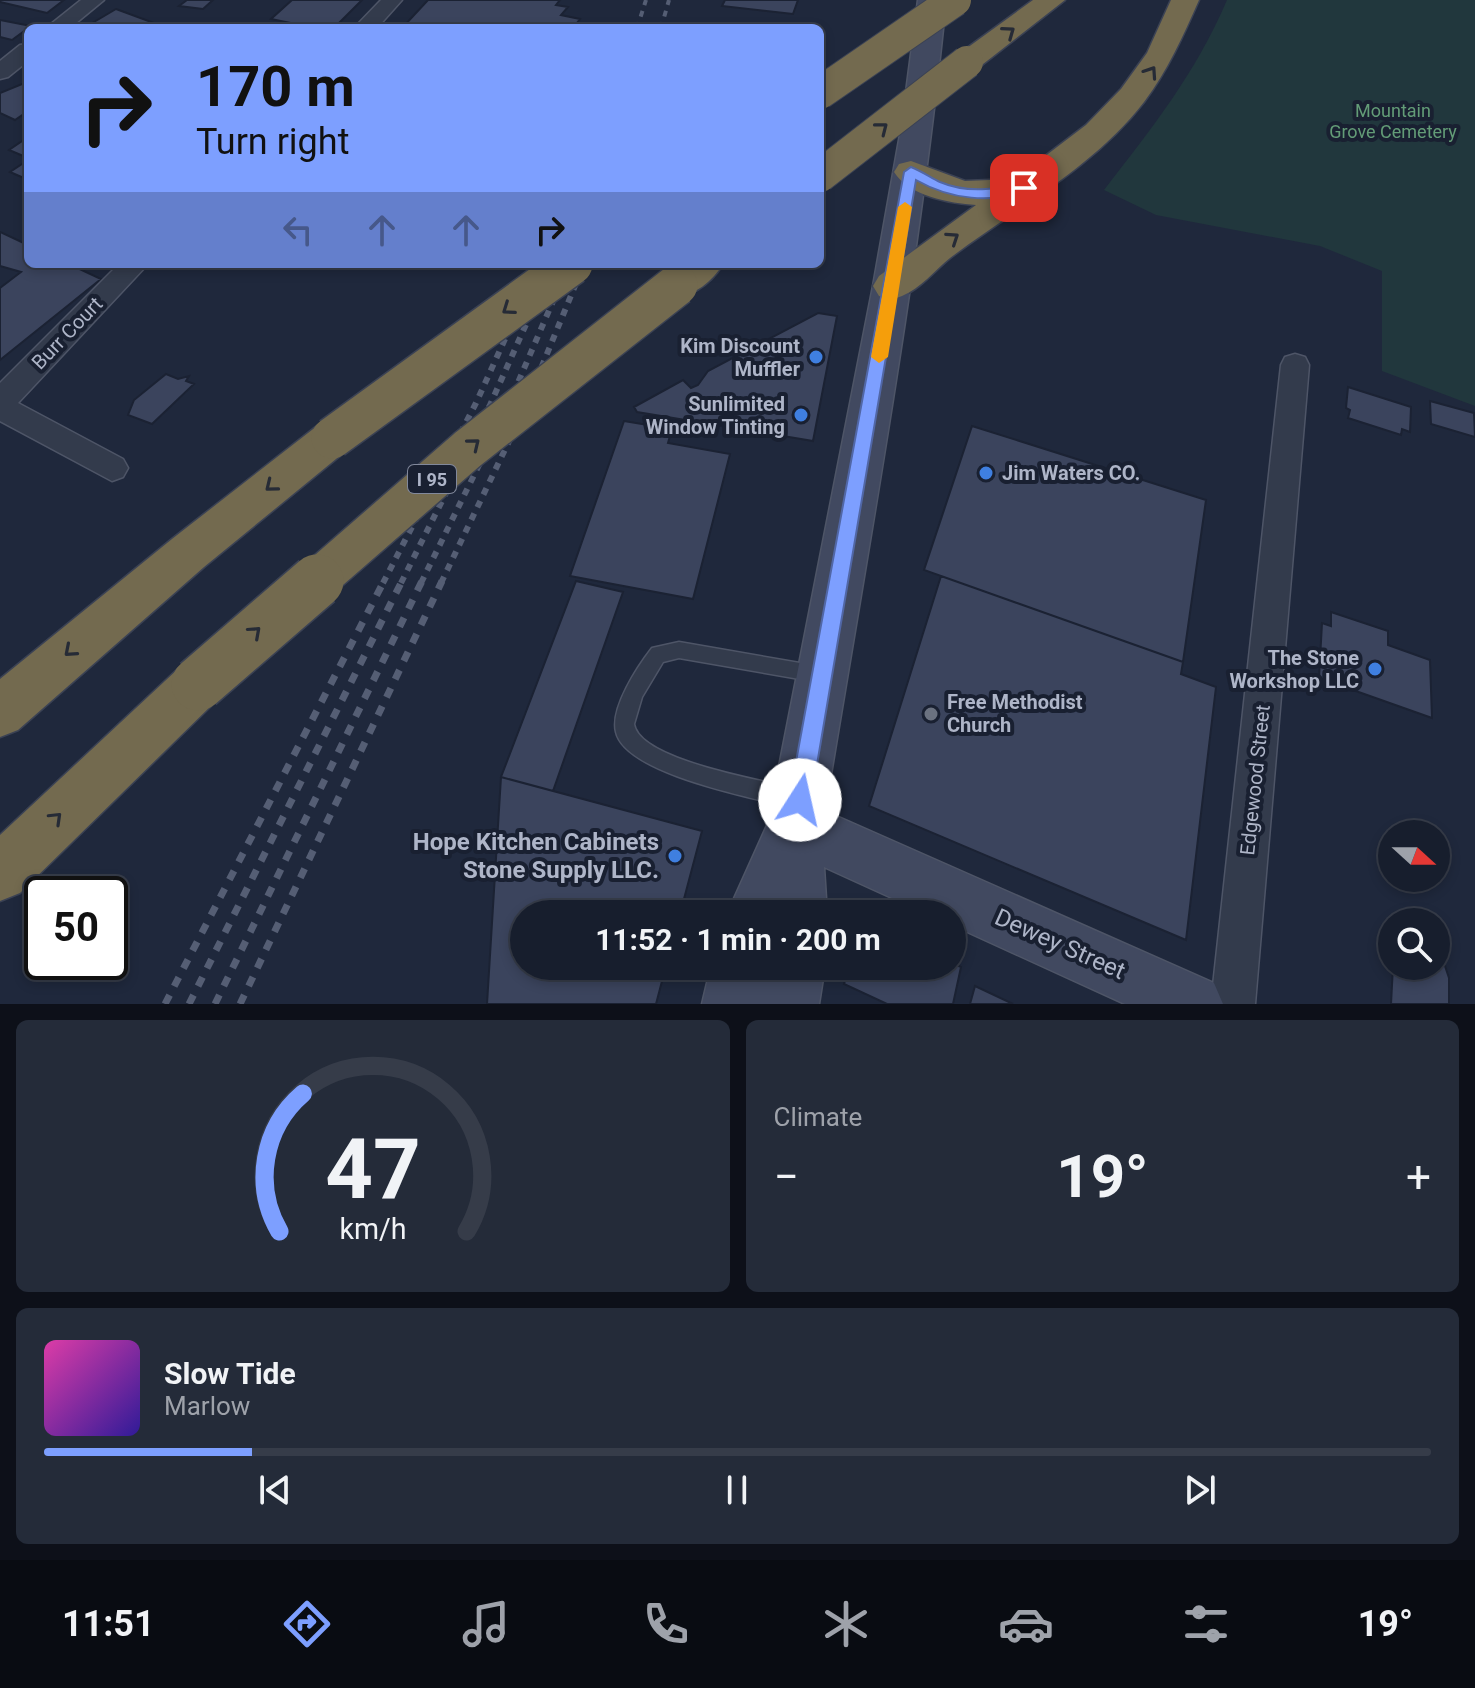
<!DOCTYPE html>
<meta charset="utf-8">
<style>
body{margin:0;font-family:Roboto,sans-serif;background:#242b39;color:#f1f3f6;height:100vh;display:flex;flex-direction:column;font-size:30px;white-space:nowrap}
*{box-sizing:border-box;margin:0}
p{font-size:26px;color:#9ea2aa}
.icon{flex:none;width:44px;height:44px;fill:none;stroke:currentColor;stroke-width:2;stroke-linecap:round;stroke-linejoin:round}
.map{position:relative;height:1004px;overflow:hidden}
.side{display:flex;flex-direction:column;gap:16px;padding:16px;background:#0d1019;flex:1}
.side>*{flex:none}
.top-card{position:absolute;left:24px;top:24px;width:800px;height:244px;border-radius:12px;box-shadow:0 4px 12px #0003,0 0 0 2px #363c49;background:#7d9fff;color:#111;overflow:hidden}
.needle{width:52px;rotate:111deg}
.fabs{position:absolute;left:1378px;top:820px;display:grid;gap:16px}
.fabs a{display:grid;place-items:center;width:72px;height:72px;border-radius:50%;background:#171e2d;box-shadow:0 4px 12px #0003,0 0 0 2px #363c49;font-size:40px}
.speed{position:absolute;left:24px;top:876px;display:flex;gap:16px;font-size:40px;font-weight:700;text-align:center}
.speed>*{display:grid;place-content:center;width:104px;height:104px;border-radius:50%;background:#171e2d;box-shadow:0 4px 12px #0003,0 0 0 2px #363c49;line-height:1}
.speed .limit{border:4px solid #111;border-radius:12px;background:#fff;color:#111}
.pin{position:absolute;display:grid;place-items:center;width:68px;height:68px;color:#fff;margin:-34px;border-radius:16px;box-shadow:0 4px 12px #0006}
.me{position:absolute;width:88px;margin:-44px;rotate:10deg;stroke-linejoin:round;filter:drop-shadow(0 0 6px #0008)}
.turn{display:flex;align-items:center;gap:28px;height:168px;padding:0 40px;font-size:36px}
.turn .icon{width:104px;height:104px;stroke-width:2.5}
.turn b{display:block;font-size:56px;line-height:68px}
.lanes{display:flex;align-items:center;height:76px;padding:0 40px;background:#0003;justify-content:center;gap:40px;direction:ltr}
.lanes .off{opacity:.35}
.big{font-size:60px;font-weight:700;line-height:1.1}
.side .tile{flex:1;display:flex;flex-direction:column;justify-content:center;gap:12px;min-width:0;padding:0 28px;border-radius:12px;background:#242b39}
.side .dial{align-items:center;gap:0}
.dial svg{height:208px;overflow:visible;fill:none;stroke:#363c49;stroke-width:7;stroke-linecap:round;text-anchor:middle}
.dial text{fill:#f1f3f6;stroke:none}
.song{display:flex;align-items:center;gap:24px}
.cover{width:96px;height:96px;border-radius:12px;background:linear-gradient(135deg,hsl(320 70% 55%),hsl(250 70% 35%))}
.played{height:8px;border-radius:4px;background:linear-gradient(90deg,#7d9fff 15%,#363c49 15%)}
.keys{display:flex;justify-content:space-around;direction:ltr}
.heat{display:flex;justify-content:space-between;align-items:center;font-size:44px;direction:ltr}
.side .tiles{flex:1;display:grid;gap:16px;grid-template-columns:1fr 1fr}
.tile:last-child{grid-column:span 2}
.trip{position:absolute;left:510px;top:900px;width:456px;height:80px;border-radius:40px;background:#171e2d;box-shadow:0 4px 12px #0003,0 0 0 2px #363c49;font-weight:700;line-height:80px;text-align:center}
.tab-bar{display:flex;height:128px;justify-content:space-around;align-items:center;background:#090c12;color:#9ea2aa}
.tab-bar .icon{width:56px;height:56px}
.tab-bar .current{color:#7d9fff}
.tab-bar b{font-size:36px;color:#f1f3f6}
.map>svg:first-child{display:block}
.green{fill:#21373d}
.building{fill:#3b445d;stroke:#1b2233;stroke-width:2}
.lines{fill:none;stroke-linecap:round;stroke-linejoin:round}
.lane-casing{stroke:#4e5567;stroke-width:3}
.street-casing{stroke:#4e5567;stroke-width:3}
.secondary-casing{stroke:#4e5567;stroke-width:3}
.highway-casing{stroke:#3b4254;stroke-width:3}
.lane{fill:#333b4c;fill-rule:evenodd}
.street{fill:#333b4c;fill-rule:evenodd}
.secondary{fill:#414960;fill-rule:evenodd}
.highway{fill:#736a4f;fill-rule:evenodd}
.rail-far2{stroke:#555e74;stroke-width:4;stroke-dasharray:6 6;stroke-linecap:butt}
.rail-far1{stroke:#555e74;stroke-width:6;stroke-dasharray:7 7;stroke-linecap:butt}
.rail{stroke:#555e74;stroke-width:7;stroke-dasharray:10 10;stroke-linecap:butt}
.highway-bridge-far2-casing{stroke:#3b4254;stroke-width:34;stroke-linecap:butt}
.highway-bridge-far1-casing{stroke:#3b4254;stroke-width:44;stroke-linecap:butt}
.highway-bridge-casing{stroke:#3b4254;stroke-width:56;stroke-linecap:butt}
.highway-bridge-far2{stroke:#736a4f;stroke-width:32}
.highway-bridge-far1{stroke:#736a4f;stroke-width:41}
.highway-bridge{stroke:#736a4f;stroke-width:53}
.oneway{stroke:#262b36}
.route{fill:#7d9fff;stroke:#5167a6;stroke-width:2}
.slow{fill:#f59e0b}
.shop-dot{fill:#3f7fe0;stroke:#192031;stroke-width:3}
.worship-dot{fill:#6b7280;stroke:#192031;stroke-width:3}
.labels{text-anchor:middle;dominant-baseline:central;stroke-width:8;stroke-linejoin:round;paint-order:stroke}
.far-park-label{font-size:18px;fill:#639c77;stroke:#192031}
.shield{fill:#192031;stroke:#81889b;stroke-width:2}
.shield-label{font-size:18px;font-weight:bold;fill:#aeb5c8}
.street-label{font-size:20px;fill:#aeb5c8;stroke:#192031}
.poi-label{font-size:20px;font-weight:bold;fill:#aeb5c8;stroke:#192031;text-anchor:end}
.near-poi-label{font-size:24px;font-weight:bold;fill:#aeb5c8;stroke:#192031;text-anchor:end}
.near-street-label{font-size:24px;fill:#aeb5c8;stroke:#192031}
</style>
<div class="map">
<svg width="1475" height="1004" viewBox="0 0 1475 1004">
<rect width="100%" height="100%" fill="#1f283c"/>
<path class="green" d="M 1227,0 L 1475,0 L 1475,406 L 1382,371 L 1382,271 L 1320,246 L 1156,215 L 1104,190 C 1152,128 1196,73 1227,0 Z"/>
<path class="building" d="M 64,0 L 47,13 L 0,2 L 1,0 Z
M 187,0 L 213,0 L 203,9 L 179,6 Z
M 292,0 L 362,0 L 334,28 L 315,28 L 271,19 Z
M 428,0 L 560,0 L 556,5 L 568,7 L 561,15 L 580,19 L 573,28 L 402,28 Z
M 725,0 L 798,0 L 793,14 L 722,6 Z
M 116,9 L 154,23 L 147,28 L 109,28 L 94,22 Z
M 0,20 L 31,26 L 12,40 L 0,37 Z
M 22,84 L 28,86 L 28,111 L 15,120 L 0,113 L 0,93 Z
M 28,137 L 28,158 L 9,150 Z
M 28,160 L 26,179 L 10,172 Z
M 0,232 L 28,245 L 28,264 L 69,264 L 101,279 L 0,360 L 0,288 L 21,272 L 0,266 Z
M 818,313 L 837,316 L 813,441 L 637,412 L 634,407 L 683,380 L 691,388 L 698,385 L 708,371 Z
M 166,374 L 178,379 L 189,376 L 186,381 L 194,384 L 152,424 L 128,415 L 134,400 Z
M 1348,387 L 1411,407 L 1410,432 L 1402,429 L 1401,435 L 1348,418 L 1350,410 L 1346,408 Z
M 1430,401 L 1474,413 L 1475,437 L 1431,424 Z
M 624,421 L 672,429 L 668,443 L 730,454 L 693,599 L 570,576 Z
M 972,426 L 1206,500 L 1183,662 L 924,570 Z
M 941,576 L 1183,662 L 1181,674 L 1216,687 L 1186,940 L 869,806 Z
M 576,581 L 623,592 L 553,791 L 501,777 Z
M 1331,612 L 1388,631 L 1388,645 L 1430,660 L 1432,718 L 1319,678 L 1322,623 L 1331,626 Z
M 501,777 L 702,831 L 680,914 L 524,914 L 524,966 L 666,966 L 656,1004 L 487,1004 Z
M 1436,959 L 1444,963 L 1449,978 L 1449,1004 L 1391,1004 L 1393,966 L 1436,966 Z
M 952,963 L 961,967 L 953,1004 L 887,1004 L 844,984 L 849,966 L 952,966 Z
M 975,986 L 1013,1004 L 970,1004 Z"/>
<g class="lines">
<g class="lane-casing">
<path id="lane" d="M 679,642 L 823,667 L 826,673 L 823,679 L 817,682 L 679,658 L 663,662 L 642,697 L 634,724 C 639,760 761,780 793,788 L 800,791 L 803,798 L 800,805 L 793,808 C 755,798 625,774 616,732 C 610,708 638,666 652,648 Z"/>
</g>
<g class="street-casing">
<path id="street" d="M 81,0 L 104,0 L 70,28 L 46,28 Z
M 381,0 L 402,0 L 377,28 L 354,28 Z
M 28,44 L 28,61 L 8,77 L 0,79 L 0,61 L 20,45 Z
M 119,264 L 148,264 L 18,403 L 123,459 L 128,468 L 123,477 L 112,481 L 0,421 L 0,383 Z
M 1295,354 L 1305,357 L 1309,365 L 1255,1004 L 1211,1004 L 1281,365 L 1285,357 Z"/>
</g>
<g class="secondary-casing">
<path id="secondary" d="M 918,0 L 946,0 C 919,272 869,542 825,811 L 1214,983 L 1223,1004 L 1125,1004 L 952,925 L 952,914 L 927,914 L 824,867 L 827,914 L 727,914 L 768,823 L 873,286 L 902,123 Z
M 711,966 L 825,966 L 819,1004 L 702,1004 Z"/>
</g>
<g class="highway-casing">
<path id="highway" d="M 1033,0 L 1065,0 L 978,68 L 967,71 L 956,68 L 952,62 L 956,56 Z
M 1171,0 L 1199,0 C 1183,36 1168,70 1144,102 C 1093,168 1015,209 950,258 C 935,270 920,289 902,296 C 893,300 888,298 879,296 L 873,286 L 879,276 L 976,205 C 949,203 909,196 894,172 L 899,164 L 911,161 L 965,181 L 1015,179 L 1086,125 L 1121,89 L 1147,53 Z
M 680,264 L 723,264 C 711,284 687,302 664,295 L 658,285 L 664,275 Z
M 332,421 L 347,426 L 353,438 L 347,450 L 204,567 L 18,730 L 0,737 L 0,679 L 172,539 L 317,426 Z
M 198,660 L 216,667 L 223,684 L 216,701 L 20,893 L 0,901 L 0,835 L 180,667 Z"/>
</g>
<use href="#lane" class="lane"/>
<use href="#street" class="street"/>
<use href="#secondary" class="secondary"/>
<use href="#highway" class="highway"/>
<path class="rail-far2" d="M 637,28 L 646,0
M 661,28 L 669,0"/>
<path class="rail-far1" d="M 383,583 L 476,403 L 539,264
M 401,583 L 490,405 L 553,264
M 421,583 L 507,408 L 569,264
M 441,583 L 523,412 L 584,264"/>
<path class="rail" d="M 165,1004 L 384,581
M 189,1004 L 402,581
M 215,1004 L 422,581
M 240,1004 L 442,581"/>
<g class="highway-bridge-far2-casing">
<path id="highway-bridge-far2" d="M 820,93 L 955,0
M 820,176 L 967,62"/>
</g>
<g class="highway-bridge-far1-casing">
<path id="highway-bridge-far1" d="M 332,438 L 572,264
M 314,583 L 468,449 L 677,285"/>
</g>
<g class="highway-bridge-casing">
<path id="highway-bridge" d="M 198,684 L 317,581"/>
</g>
<use href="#highway-bridge-far2" class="highway-bridge-far2"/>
<use href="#highway-bridge-far1" class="highway-bridge-far1"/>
<use href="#highway-bridge" class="highway-bridge"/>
</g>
<defs><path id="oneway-chevron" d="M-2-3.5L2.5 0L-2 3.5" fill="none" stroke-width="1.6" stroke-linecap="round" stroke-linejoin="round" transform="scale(2)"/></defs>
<g class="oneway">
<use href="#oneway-chevron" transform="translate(1009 32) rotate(-36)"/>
<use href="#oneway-chevron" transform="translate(1151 72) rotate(-56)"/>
<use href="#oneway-chevron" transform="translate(882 128) rotate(-38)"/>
<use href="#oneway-chevron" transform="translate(953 238) rotate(-34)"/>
<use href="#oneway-chevron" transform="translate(508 309) rotate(145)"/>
<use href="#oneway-chevron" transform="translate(474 444) rotate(-39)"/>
<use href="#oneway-chevron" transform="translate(271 486) rotate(141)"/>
<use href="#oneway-chevron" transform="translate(255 632) rotate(-42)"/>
<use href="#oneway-chevron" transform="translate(70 651) rotate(139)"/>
<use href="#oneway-chevron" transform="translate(56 818) rotate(-44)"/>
</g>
<path class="route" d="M 911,167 C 921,171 930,177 940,182 C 968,194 996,189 1024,183 L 1031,188 L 1029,192 C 989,202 953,201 916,180 L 811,800 L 808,807 L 800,811 L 792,807 L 789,800 L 904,172 Z"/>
<path class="slow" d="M 905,202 L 912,207 L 888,357 L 879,363 L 871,357 L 898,207 Z"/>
<g class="shop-dot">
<circle cx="816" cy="357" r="8"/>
<circle cx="801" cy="415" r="8"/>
<circle cx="986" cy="473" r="8"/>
<circle cx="1375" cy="669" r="8"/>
<circle cx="675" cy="856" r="8"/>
</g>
<circle class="worship-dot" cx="931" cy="714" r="8"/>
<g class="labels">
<g class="far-park-label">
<text x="1393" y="110">Mountain<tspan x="1393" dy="21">Grove Cemetery</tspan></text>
</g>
<rect class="shield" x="408" y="465" width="48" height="28" rx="6"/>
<g class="shield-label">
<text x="432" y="479">I 95</text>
</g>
<g class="street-label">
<text transform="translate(67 333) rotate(-46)">Burr Court</text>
<text transform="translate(1255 780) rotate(-84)">Edgewood Street</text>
</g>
<g class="poi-label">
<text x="800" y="346">Kim Discount<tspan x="800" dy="23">Muffler</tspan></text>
<text x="785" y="404">Sunlimited<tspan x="785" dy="23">Window Tinting</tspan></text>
<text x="1002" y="473" text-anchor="start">Jim Waters CO.</text>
<text x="1359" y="658">The Stone<tspan x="1359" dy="23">Workshop LLC</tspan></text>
<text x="947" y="702" text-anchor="start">Free Methodist<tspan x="947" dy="23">Church</tspan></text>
</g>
<g class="near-poi-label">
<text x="659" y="842">Hope Kitchen Cabinets<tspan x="659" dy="28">Stone Supply LLC.</tspan></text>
</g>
<g class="near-street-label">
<text transform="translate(1060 944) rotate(24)">Dewey Street</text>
</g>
</g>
</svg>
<div class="fabs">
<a><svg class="needle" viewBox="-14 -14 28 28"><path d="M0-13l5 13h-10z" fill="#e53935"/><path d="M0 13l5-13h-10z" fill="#9ea2aa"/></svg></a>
<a><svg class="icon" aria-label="search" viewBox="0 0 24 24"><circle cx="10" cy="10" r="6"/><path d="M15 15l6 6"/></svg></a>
</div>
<div class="speed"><div class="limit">50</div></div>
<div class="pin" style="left:1024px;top:188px;background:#d93025"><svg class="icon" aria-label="arrive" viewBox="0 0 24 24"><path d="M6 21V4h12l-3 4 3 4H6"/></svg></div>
<svg class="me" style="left:800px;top:800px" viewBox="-20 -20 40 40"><circle r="19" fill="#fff"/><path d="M0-13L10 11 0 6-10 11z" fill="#7d9fff"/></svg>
<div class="trip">11:52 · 1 min · 200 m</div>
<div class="top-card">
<div class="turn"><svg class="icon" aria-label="right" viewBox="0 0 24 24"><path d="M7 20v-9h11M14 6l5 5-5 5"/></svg><div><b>170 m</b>Turn right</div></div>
<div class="lanes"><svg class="icon off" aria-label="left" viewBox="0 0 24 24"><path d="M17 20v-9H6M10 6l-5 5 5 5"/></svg><svg class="icon off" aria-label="ahead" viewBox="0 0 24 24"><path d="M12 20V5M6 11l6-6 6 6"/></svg><svg class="icon off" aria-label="ahead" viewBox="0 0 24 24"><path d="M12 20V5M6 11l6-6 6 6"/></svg><svg class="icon" aria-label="right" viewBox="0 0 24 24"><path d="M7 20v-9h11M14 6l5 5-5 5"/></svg></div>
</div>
</div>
<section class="side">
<div class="tiles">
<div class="tile dial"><svg viewBox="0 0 100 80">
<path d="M14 69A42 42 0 1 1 86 69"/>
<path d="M14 69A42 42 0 0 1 23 16" stroke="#7d9fff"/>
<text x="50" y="56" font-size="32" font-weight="700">47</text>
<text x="50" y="72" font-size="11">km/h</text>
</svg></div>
<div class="tile"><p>Climate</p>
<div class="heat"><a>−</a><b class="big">19°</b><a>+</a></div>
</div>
<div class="tile">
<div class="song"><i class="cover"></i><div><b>Slow Tide</b><p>Marlow</p></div></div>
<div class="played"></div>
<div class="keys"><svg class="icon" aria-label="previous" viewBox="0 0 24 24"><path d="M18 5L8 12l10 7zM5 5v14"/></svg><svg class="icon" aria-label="pause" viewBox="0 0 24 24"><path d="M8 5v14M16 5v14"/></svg><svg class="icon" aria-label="next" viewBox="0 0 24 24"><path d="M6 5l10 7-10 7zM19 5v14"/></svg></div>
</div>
</div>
</section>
<nav class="tab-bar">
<b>11:51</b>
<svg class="icon current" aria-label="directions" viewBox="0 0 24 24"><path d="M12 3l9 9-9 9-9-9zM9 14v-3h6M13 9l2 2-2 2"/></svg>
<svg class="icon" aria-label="music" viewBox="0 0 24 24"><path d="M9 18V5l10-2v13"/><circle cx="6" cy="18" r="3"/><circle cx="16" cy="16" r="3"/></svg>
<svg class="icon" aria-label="phone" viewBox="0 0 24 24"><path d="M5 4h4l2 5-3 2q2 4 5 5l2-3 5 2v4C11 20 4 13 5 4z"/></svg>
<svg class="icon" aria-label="climate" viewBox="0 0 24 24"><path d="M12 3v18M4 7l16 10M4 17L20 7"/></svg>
<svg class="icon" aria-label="car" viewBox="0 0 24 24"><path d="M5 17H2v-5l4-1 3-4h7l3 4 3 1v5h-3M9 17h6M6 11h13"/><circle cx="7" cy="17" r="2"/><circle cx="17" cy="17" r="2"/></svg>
<svg class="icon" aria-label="filters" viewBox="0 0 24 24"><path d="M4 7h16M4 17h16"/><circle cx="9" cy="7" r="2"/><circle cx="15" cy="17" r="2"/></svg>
<b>19°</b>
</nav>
